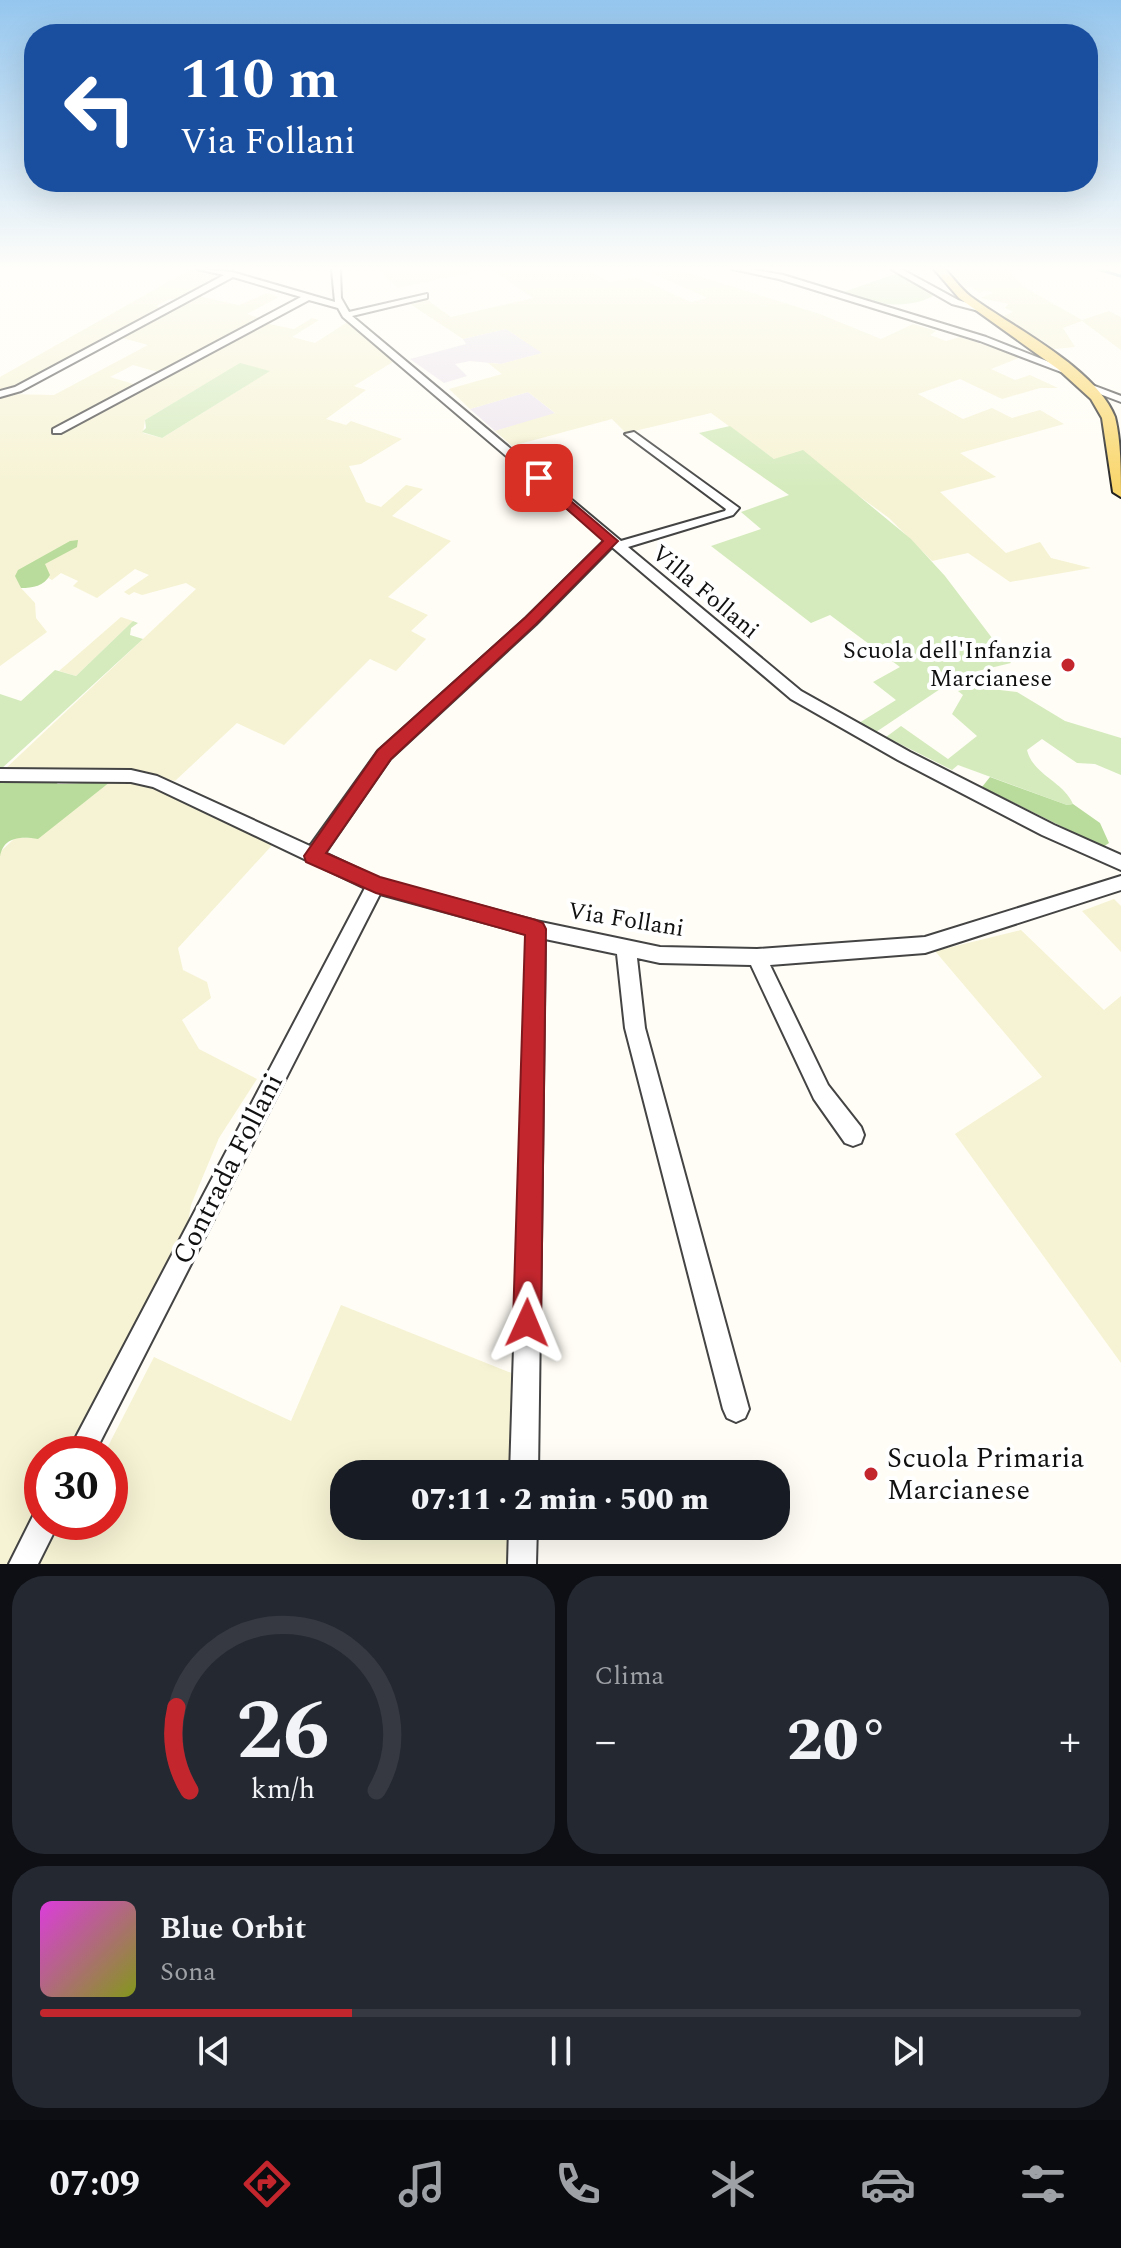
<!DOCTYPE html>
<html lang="it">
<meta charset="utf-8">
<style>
body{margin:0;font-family:Spectral,serif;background:#242831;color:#f1f3f6;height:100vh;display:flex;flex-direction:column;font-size:30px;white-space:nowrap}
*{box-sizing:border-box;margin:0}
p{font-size:26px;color:#9ea1a6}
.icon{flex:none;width:44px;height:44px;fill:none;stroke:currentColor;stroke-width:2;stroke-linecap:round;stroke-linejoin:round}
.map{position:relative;height:1564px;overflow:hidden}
.side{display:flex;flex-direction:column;gap:12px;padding:12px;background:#0d0f14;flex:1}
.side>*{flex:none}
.hud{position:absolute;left:24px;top:24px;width:1074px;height:168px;border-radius:32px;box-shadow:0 8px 32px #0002;background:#1a4fa0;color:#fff;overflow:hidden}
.speed{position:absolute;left:24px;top:1436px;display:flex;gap:16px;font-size:40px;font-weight:700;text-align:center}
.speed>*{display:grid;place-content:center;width:104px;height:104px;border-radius:50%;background:#171b24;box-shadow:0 8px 32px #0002;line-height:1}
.speed .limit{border:12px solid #d22;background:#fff;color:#111}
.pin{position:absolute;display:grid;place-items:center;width:68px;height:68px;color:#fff;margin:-34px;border-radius:16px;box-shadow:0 4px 12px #0006}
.me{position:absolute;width:88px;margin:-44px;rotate:1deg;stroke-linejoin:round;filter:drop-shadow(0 0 6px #0008)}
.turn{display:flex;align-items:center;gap:28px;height:168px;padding:0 24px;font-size:36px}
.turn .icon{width:104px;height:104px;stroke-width:2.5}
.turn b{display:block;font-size:56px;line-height:68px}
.big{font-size:60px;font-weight:800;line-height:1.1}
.side .tile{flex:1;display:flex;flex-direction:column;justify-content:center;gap:12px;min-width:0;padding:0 28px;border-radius:32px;background:#242831}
.side .dial{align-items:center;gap:0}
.dial svg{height:208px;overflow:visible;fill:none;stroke:#363941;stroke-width:7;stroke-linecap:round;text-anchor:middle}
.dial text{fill:#f1f3f6;stroke:none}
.song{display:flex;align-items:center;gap:24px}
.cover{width:96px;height:96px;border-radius:12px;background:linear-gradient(135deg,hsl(300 70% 55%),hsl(70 70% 35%))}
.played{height:8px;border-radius:4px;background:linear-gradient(90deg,#c4262e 30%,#363941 30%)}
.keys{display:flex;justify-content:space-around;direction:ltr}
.heat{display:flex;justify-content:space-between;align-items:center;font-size:44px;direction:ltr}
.side .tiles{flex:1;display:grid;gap:12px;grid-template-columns:1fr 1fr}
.tile:last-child{grid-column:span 2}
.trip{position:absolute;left:330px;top:1460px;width:460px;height:80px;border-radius:32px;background:#171b24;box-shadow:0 8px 32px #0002;font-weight:800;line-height:80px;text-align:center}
.tab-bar{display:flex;height:128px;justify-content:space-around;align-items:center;background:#090b0e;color:#9ea1a6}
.tab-bar .icon{width:56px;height:56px}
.tab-bar .active{color:#c4262e}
.tab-bar b{font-size:36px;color:#f1f3f6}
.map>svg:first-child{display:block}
.industrial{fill:#eee6ef}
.farmland{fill:#f6f3d4;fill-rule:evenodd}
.green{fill:#d5ebbd}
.forest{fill:#b9dc9c}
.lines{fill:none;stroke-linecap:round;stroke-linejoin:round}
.stream{stroke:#3f96cf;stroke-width:3}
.minor-casing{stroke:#444;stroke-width:4}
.major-casing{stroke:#222;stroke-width:4}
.minor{fill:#fff;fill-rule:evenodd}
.major{fill:#f9d66b;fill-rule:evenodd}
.route{fill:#c4262e;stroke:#7f191e;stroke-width:2}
.poi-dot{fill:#c4262e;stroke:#fff;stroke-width:3}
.labels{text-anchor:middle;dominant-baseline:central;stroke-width:8;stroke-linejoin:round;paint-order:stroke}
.street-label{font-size:24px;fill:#111;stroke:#fff}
.poi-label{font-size:24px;fill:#111;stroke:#fff;text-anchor:end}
.near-street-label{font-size:28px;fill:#111;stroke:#fff}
.near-poi-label{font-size:28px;fill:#111;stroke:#fff;text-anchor:start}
</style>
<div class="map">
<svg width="1121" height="1564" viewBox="0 0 1121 1564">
<rect width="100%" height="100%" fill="#fffdf5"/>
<path class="industrial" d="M 506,329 L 543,353 L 501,364 L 470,361 L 455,364 L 467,376 L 444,383 L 410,359 L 466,344 L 463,339 Z
M 528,392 L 556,414 L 495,431 L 470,409 Z"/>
<path class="farmland" d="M 382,269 L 487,269 L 398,288 L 378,270 Z
M 491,269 L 586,269 L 610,282 L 636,277 L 691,302 L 707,298 L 652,273 L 677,269 L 820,314 L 881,339 L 913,324 L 936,331 L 930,335 L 946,341 L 960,337 L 1021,357 L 991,369 L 1015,380 L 1030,375 L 1058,388 L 1040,388 L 1002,399 L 960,379 L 918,394 L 963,419 L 992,408 L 1012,418 L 1040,410 L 1064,424 L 960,453 L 996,477 L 940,492 L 1006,553 L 1040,542 L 1051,558 L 1091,568 L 1010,582 L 968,553 L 932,561 L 889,518 L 848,488 L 774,459 L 711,413 L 626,433 L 612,419 L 512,446 L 495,431 L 555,413 L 528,392 L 470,409 L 449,389 L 502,374 L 488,363 L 501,364 L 542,353 L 506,329 L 463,339 L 407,302 L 425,298 L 451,317 L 533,298 Z
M 944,269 L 1007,269 L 1024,287 L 1082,320 L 1109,311 L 1121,317 L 1121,350 L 1082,321 L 1063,328 L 1075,347 L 1054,349 L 1040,339 L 1033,340 L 1001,317 L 1013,312 L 1005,308 L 1008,304 L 980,298 L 993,293 L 986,290 L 979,293 L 972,287 L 962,288 Z
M 189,270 L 229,275 L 180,301 L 170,299 L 156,306 L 163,309 L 6,394 L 54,395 L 148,345 L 119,337 L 194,295 L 239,305 L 267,293 L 279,297 L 247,314 L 264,319 L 165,374 L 133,365 L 110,377 L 140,386 L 102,407 L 106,408 L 267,320 L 272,321 L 269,324 L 294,329 L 312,318 L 319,320 L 292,337 L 315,343 L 349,321 L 396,360 L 354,386 L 366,390 L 326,419 L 346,425 L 351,421 L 402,439 L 361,464 L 349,466 L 366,502 L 381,507 L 406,485 L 423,489 L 392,516 L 451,541 L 388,597 L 428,615 L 411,631 L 426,639 L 396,671 L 370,659 L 284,745 L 237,723 L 175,781 L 138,771 L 4,770 L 196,589 L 186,583 L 142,595 L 134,592 L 129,595 L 124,592 L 149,575 L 135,569 L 97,598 L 73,586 L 78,581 L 61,573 L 52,580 L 32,569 L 16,575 L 21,588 L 35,603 L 36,618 L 47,632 L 0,666 L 0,377 ZM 240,364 L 269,371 L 162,438 L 143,433 L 145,420 Z
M 121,617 L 133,621 L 76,676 L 59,671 Z
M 110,782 L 163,785 L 276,841 L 178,948 L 183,970 L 207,982 L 211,998 L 182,1020 L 199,1049 L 257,1079 L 219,1138 L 191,1205 L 183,1252 L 73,1454 L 42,1454 L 42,1511 L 14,1564 L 0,1564 L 0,852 L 15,838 L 38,838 Z
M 1114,899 L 1121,906 L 1121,952 L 1082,911 Z
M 1021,930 L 1104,1010 L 1121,996 L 1121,1363 L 955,1134 L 1042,1077 L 935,951 Z
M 341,1305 L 519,1376 L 516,1474 L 344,1474 L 344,1526 L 515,1526 L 514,1564 L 35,1564 L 62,1522 L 110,1522 L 110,1454 L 104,1454 L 154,1357 L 291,1421 Z"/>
<path class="green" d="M 898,273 L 936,294 C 909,312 870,303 838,294 Z
M 240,363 L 270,371 L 162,438 L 142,432 L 146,428 L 145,420 Z
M 730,426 L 774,459 L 803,450 L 911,539 L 945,576 L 1011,663 L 961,675 L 876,732 L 859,723 L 896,700 L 873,682 L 900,667 L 830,615 L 811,623 L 711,546 L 761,529 L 741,512 L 789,495 L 699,433 Z
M 133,621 L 138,623 L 131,628 L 130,635 L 143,639 L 0,770 L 0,694 L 21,701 L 55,670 L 76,676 Z
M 974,687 L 1017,692 L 1065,721 L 1121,738 L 1121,775 L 1095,764 L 1077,763 L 1042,739 L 1027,750 C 1033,775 1063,781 1073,804 L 1067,805 L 958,765 L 952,770 L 886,737 L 901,726 L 948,759 L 977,736 L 952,714 L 963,695 L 958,691 Z"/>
<path class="forest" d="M 78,540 L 77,547 L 45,564 L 50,575 C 44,586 33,588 21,588 L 15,576 L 18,570 L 70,541 Z
M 990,777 L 1067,805 L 1073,804 L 1100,823 L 1109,843 L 1103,847 L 982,787 Z
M 49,778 L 58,784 L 110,782 L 38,839 C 20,836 3,837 0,857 L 0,780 Z"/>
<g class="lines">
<path class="stream" d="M 1097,269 L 1121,276"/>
<g class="minor-casing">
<path id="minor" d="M 197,269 L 232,272 L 335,302 L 332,269 L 340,269 L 341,298 L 349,312 L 427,294 L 427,298 L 352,316 L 621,541 L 725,511 L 726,509 L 625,434 L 634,432 L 739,508 L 733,515 L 628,547 L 801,691 L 910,752 L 1054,825 L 1121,855 L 1121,870 L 1042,835 L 898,760 L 791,699 L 612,547 L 536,624 L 390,759 L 325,853 L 380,879 L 536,921 L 660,947 L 757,949 L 925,937 L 1121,876 L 1121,890 L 925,953 L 770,965 L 828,1085 L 861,1127 L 864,1135 L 861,1143 L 853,1146 L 845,1143 L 814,1099 L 751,965 L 660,963 L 637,958 L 645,1028 L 749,1409 L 745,1418 L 736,1422 L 727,1418 L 723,1409 L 625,1028 L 617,954 L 545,939 L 538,1474 L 510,1474 L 527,934 L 380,894 L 94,1454 L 67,1454 L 365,888 L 153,787 L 131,782 L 0,781 L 0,769 L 131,770 L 157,776 L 310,846 L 378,751 L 526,618 L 605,540 L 343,317 L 338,308 L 309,300 L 61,433 L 53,433 L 53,429 L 301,297 L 233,277 L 21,391 L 0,397 L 0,391 L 15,387 L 224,275 Z
M 732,269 L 749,269 L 783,275 L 986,337 L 1077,373 L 1069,375 L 980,341 L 779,279 Z
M 891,269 L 901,269 L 958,300 L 983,308 L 979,311 L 952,304 Z
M 1087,383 L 1121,396 L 1121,402 L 1084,388 L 1082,386 Z
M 42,1509 L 42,1522 L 59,1522 L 38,1564 L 9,1564 L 35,1512 Z
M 509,1526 L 537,1526 L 536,1564 L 508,1564 Z"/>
</g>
<g class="major-casing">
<path id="major" d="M 934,269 L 945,269 C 953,278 961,289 970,296 C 1013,328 1095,367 1115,417 C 1121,441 1121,472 1121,497 L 1113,492 L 1102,418 L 1091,399 L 1058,369 L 959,298 Z"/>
</g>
<use href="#minor" class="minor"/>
<use href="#major" class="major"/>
</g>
<linearGradient id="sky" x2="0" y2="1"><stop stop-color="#95c6ee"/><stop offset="0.55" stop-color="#fffefa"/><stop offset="1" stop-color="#fffefa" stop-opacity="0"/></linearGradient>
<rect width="1121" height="488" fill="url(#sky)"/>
<path class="route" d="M 539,474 L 618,541 L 536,624 L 391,759 L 326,853 L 380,877 L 536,920 L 543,923 L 546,929 L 541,1323 L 537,1333 L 527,1337 L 517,1333 L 513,1323 L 525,935 L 376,893 L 306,862 L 304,856 L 378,750 L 526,617 L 603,541 L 534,480 L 532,478 Z"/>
<g class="poi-dot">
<circle cx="1068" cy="665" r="8"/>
<circle cx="871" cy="1474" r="8"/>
</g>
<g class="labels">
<g class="street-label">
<text transform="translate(705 592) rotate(40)">Villa Follani</text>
<text transform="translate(626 920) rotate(9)">Via Follani</text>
</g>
<g class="poi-label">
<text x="1052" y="651">Scuola dell'Infanzia<tspan x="1052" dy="28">Marcianese</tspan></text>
</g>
<g class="near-street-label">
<text transform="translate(228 1169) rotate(-63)">Contrada Follani</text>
</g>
<g class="near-poi-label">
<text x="887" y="1458">Scuola Primaria<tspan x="887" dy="32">Marcianese</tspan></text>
</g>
</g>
</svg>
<div class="speed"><div class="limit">30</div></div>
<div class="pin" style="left:539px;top:478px;background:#d93025"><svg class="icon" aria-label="arrive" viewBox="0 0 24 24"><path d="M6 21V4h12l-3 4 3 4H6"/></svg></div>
<svg class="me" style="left:527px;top:1323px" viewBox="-20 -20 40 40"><path d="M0-17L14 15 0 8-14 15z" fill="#c4262e" stroke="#fff" stroke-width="4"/></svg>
<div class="trip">07:11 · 2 min · 500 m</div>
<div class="hud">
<div class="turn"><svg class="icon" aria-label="left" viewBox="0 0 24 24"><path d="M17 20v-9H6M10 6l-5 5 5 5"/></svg><div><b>110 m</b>Via Follani</div></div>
</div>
</div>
<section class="side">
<div class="tiles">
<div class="tile dial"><svg viewBox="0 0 100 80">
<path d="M14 69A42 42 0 1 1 86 69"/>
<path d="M14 69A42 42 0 0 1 9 37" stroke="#c4262e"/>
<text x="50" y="56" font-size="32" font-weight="700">26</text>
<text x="50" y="72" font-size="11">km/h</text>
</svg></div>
<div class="tile"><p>Clima</p>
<div class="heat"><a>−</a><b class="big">20°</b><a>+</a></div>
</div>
<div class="tile">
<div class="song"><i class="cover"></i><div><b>Blue Orbit</b><p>Sona</p></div></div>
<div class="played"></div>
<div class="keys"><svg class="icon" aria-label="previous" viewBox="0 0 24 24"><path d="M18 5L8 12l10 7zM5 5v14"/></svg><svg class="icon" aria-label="pause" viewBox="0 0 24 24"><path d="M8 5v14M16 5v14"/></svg><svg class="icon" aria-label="next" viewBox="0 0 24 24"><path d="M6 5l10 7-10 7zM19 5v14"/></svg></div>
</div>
</div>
</section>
<nav class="tab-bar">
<b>07:09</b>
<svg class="icon active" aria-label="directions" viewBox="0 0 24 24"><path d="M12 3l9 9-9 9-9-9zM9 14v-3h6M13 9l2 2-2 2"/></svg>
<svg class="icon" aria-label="music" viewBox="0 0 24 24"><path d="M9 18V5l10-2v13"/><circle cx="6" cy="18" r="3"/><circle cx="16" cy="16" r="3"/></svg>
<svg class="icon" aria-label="phone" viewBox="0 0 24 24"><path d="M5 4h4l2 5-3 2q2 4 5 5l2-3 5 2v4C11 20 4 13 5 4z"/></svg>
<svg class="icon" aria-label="climate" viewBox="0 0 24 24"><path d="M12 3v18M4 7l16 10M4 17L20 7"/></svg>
<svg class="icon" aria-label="car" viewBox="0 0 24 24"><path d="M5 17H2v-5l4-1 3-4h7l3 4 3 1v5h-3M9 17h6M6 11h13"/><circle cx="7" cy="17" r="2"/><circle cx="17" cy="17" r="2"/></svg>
<svg class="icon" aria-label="filters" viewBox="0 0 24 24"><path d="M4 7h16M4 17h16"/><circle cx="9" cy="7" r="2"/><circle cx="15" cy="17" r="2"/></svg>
</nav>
